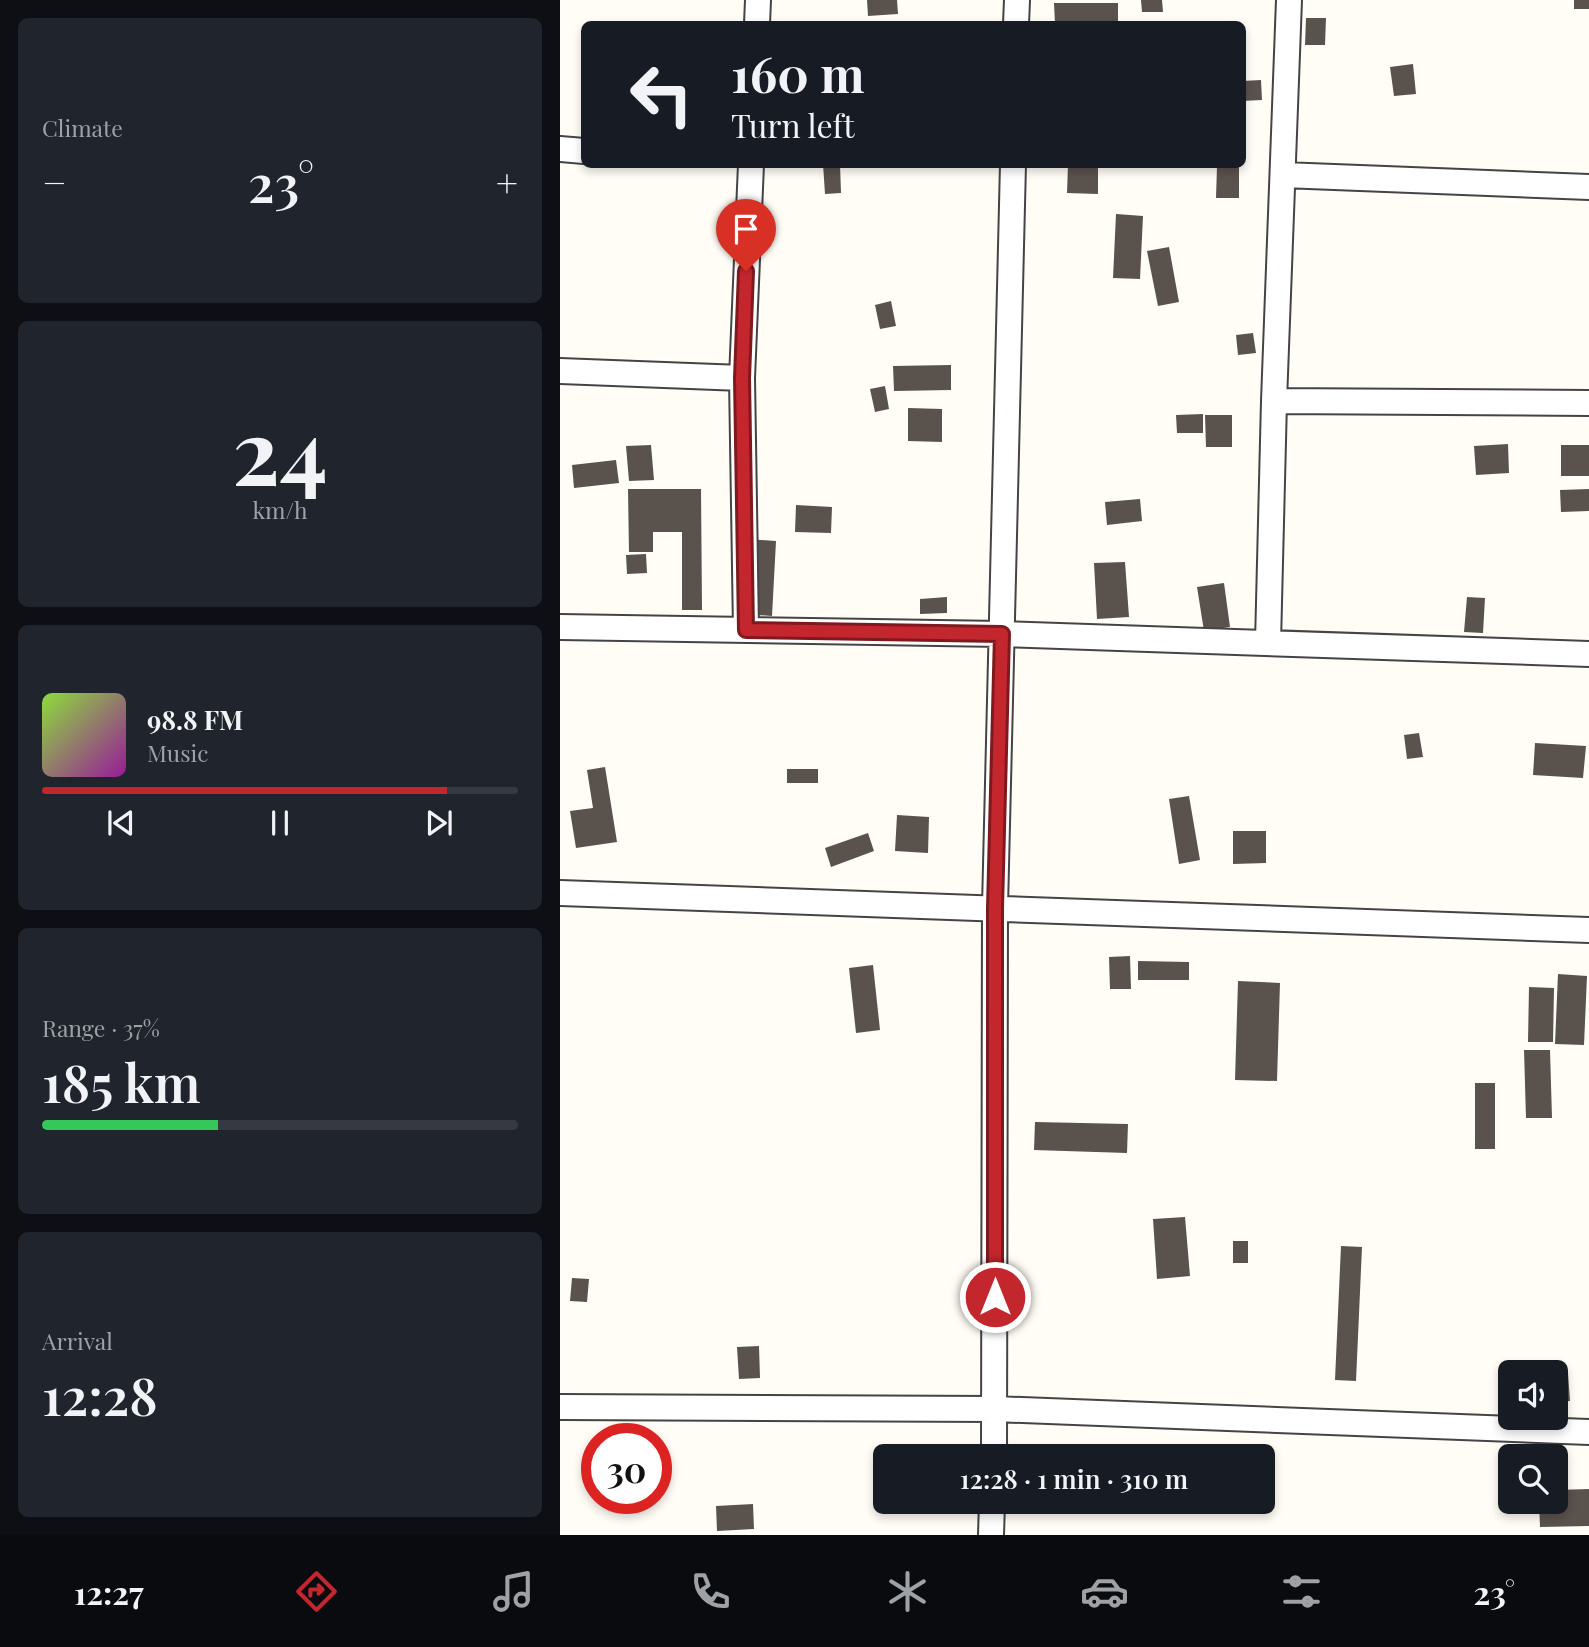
<!DOCTYPE html>
<meta charset="utf-8">
<style>
body{margin:0;font-family:"Playfair Display",serif;background:#20242c;color:#f1f3f6;height:100vh;display:flex;flex-direction:column;font-size:26px;white-space:nowrap}
*{box-sizing:border-box;margin:0}
p{font-size:23px;color:#9ea1a6}
.icon{flex:none;width:38px;height:38px;fill:none;stroke:currentColor;stroke-width:2;stroke-linecap:round;stroke-linejoin:round}
.map{position:relative;flex:1;overflow:hidden}
.side{display:flex;flex-direction:column;gap:18px;padding:18px;background:#0d0f14;width:560px}
.side>*{flex:none}
.banner{position:absolute;left:21px;top:21px;width:665px;height:147px;border-radius:10px;box-shadow:0 4px 10px #0003;background:#171b24;color:#f1f3f6;overflow:hidden}
.tools{position:absolute;left:938px;top:1360px;display:grid;gap:14px}
.tools a{display:grid;place-items:center;width:70px;height:70px;border-radius:10px;background:#171b24;box-shadow:0 4px 10px #0003;font-size:35px}
.speed{position:absolute;left:21px;top:1423px;display:flex;gap:14px;font-size:35px;font-weight:700;text-align:center}
.speed>*{display:grid;place-content:center;width:91px;height:91px;border-radius:50%;background:#171b24;box-shadow:0 4px 10px #0003;line-height:1}
.speed .limit{border:10px solid #d22;background:#fff;color:#111}
.pin{position:absolute;display:grid;place-items:center;width:60px;height:60px;color:#fff;margin:-72px -30px;border-radius:50% 50% 50% 0;rotate:-45deg;box-shadow:0 0 7px #0007}
.pin .icon{rotate:45deg}
.me{position:absolute;width:77px;margin:-38px;rotate:0deg;stroke-linejoin:round;filter:drop-shadow(0 0 5px #0008)}
.turn{display:flex;align-items:center;gap:24px;height:147px;padding:0 35px;font-size:32px}
.turn .icon{width:91px;height:91px;stroke-width:2.5}
.turn b{display:block;font-size:49px;line-height:60px}
.big{font-size:52px;font-weight:600;line-height:1.1}
.side .widget{flex:1;display:flex;flex-direction:column;justify-content:center;gap:10px;min-width:0;padding:0 24px;border-radius:10px;background:#20242c}
.side .dial{align-items:center;gap:0}
.dial b{font-size:91px;line-height:1}
.song{display:flex;align-items:center;gap:21px}
.cover{width:84px;height:84px;border-radius:10px;background:linear-gradient(135deg,hsl(90 70% 55%),hsl(300 70% 35%))}
.played{height:7px;border-radius:4px;background:linear-gradient(90deg,#c4262e 85%,#363941 85%)}
.keys{display:flex;justify-content:space-around;direction:ltr}
.heat{display:flex;justify-content:space-between;align-items:center;font-size:38px;direction:ltr}
.charge{height:10px;border-radius:5px;background:linear-gradient(90deg,#34c759 37%,#363941 0)}
.trip{position:absolute;left:313px;top:1444px;width:402px;height:70px;border-radius:10px;background:#171b24;box-shadow:0 4px 10px #0003;font-weight:600;line-height:70px;text-align:center}
.dock{display:flex;height:112px;justify-content:space-around;align-items:center;background:#090b0e;color:#9ea1a6}
.dock .icon{width:49px;height:49px}
.dock .selected{color:#c4262e}
.dock b{font-size:32px;color:#f1f3f6}
main{display:flex;flex:1;min-height:0}
.map>svg:first-child{display:block}
.building{fill:#5a524d}
.lines{fill:none;stroke-linecap:round;stroke-linejoin:round}
.street-casing{stroke:#444;stroke-width:28}
.street{stroke:#fff;stroke-width:24}
.route-casing{stroke:#7f191e;stroke-width:18}
.route{stroke:#c4262e;stroke-width:12}
</style>
<main>
<section class="side">
<div class="widget"><p>Climate</p>
<div class="heat"><a>−</a><b class="big">23°</b><a>+</a></div>
</div>
<div class="widget dial"><b>24</b><p>km/h</p></div>
<div class="widget">
<div class="song"><i class="cover"></i><div><b>98.8 FM</b><p>Music</p></div></div>
<div class="played"></div>
<div class="keys"><svg class="icon" aria-label="previous" viewBox="0 0 24 24"><path d="M18 5L8 12l10 7zM5 5v14"/></svg><svg class="icon" aria-label="pause" viewBox="0 0 24 24"><path d="M8 5v14M16 5v14"/></svg><svg class="icon" aria-label="next" viewBox="0 0 24 24"><path d="M6 5l10 7-10 7zM19 5v14"/></svg></div>
</div>
<div class="widget"><p>Range · 37%</p><b class="big">185 km</b><div class="charge"></div></div>
<div class="widget"><p>Arrival</p><b class="big">12:28</b></div>
</section>
<div class="map">
<svg width="1029" height="1535" viewBox="0 0 1029 1535">
<rect width="100%" height="100%" fill="#fffdf5"/>
<path class="building" d="M 307,0 L 337,0 L 338,14 L 308,16 Z
M 581,0 L 602,0 L 603,12 L 582,12 Z
M 1014,0 L 1029,0 L 1029,9 L 1014,9 Z
M 494,3 L 558,3 L 558,24 L 495,24 Z
M 746,18 L 766,18 L 765,45 L 745,45 Z
M 853,64 L 856,94 L 834,96 L 830,67 Z
M 701,80 L 702,100 L 682,101 L 682,81 Z
M 263,164 L 280,164 L 281,193 L 265,194 Z
M 508,164 L 538,164 L 538,194 L 507,193 Z
M 657,166 L 679,166 L 679,198 L 656,198 Z
M 556,214 L 583,216 L 580,279 L 553,278 Z
M 609,247 L 619,302 L 598,306 L 587,251 Z
M 331,301 L 336,326 L 320,329 L 315,305 Z
M 693,333 L 696,353 L 678,355 L 676,335 Z
M 391,365 L 391,390 L 334,391 L 333,366 Z
M 325,386 L 329,409 L 315,412 L 310,389 Z
M 348,408 L 382,409 L 382,442 L 348,441 Z
M 643,414 L 643,433 L 617,433 L 616,415 Z
M 645,415 L 672,415 L 672,447 L 646,447 Z
M 948,444 L 949,473 L 916,475 L 914,446 Z
M 91,445 L 94,480 L 69,481 L 66,446 Z
M 1001,445 L 1029,445 L 1029,476 L 1001,476 Z
M 56,460 L 59,483 L 14,488 L 12,465 Z
M 68,489 L 141,489 L 142,610 L 122,610 L 122,532 L 93,532 L 93,552 L 69,552 Z
M 1029,489 L 1029,511 L 1001,512 L 1000,490 Z
M 580,499 L 582,521 L 547,525 L 545,502 Z
M 236,505 L 272,507 L 271,533 L 235,532 Z
M 186,539 L 216,541 L 212,616 L 182,614 Z
M 86,554 L 87,573 L 67,574 L 66,555 Z
M 565,562 L 569,617 L 537,619 L 534,563 Z
M 664,583 L 670,627 L 644,631 L 637,587 Z
M 387,597 L 387,613 L 360,614 L 360,599 Z
M 907,597 L 925,598 L 923,633 L 904,632 Z
M 859,733 L 863,757 L 847,759 L 844,735 Z
M 975,743 L 1026,746 L 1023,778 L 973,775 Z
M 45,767 L 57,842 L 16,848 L 10,811 L 33,808 L 27,770 Z
M 227,769 L 258,769 L 258,783 L 227,783 Z
M 629,796 L 640,860 L 619,864 L 609,799 Z
M 337,815 L 369,817 L 368,853 L 335,851 Z
M 673,831 L 706,831 L 706,863 L 673,864 Z
M 308,833 L 314,851 L 271,867 L 265,848 Z
M 570,956 L 571,989 L 550,989 L 549,957 Z
M 578,961 L 629,962 L 629,980 L 578,980 Z
M 313,965 L 320,1030 L 296,1033 L 289,968 Z
M 998,974 L 1027,976 L 1024,1045 L 995,1044 Z
M 678,981 L 720,983 L 717,1081 L 675,1080 Z
M 969,987 L 994,988 L 993,1042 L 968,1042 Z
M 964,1050 L 990,1050 L 992,1118 L 966,1118 Z
M 915,1083 L 935,1083 L 935,1149 L 915,1149 Z
M 475,1122 L 568,1124 L 567,1153 L 474,1150 Z
M 625,1217 L 630,1276 L 597,1279 L 593,1219 Z
M 673,1241 L 688,1241 L 688,1263 L 673,1263 Z
M 781,1246 L 802,1247 L 796,1381 L 775,1380 Z
M 12,1278 L 29,1279 L 27,1302 L 10,1301 Z
M 199,1346 L 200,1378 L 179,1379 L 177,1347 Z
M 1008,1373 L 1010,1401 L 996,1402 L 996,1374 Z
M 1029,1489 L 1029,1526 L 980,1527 L 979,1502 L 996,1502 L 996,1490 Z
M 193,1504 L 194,1529 L 157,1531 L 156,1506 Z"/>
<g class="lines">
<g class="street-casing">
<path id="street" d="M 197,24 L 198,0
M 456,24 L 457,0
M 0,149 L 24,151
M 723,175 L 1029,187
M 0,371 L 182,378
M 714,401 L 1029,403
M 0,627 L 442,634 L 1029,654
M 186,630 L 182,378 L 191,164
M 708,643 L 714,401 L 729,0
M 0,893 L 1029,930
M 0,1407 L 435,1409 L 1029,1432
M 434,1456 L 435,907 L 453,164
M 431,1535 L 432,1502"/>
</g>
<use href="#street" class="street"/>
</g>
<g class="lines">
<g class="route-casing">
<path id="route" d="M 186,271 L 182,378 L 186,630 L 442,634 L 435,908 L 435,1297"/>
</g>
<use href="#route" class="route"/>
</g>
</svg>
<div class="tools">
<a><svg class="icon" aria-label="sound" viewBox="0 0 24 24"><path d="M4 9h4l5-4v14l-5-4H4zM17 9q2 3 0 6"/></svg></a>
<a><svg class="icon" aria-label="search" viewBox="0 0 24 24"><circle cx="10" cy="10" r="6"/><path d="M15 15l6 6"/></svg></a>
</div>
<div class="speed"><div class="limit">30</div></div>
<div class="pin" style="left:186px;top:271px;background:#d93025"><svg class="icon" aria-label="arrive" viewBox="0 0 24 24"><path d="M6 21V4h12l-3 4 3 4H6"/></svg></div>
<svg class="me" style="left:435px;top:1297px" viewBox="-20 -20 40 40"><circle r="17" fill="#c4262e" stroke="#fff" stroke-width="3"/><path d="M0-11L8 9 0 5-8 9z" fill="#fff"/></svg>
<div class="trip">12:28 · 1 min · 310 m</div>
<div class="banner">
<div class="turn"><svg class="icon" aria-label="left" viewBox="0 0 24 24"><path d="M17 20v-9H6M10 6l-5 5 5 5"/></svg><div><b>160 m</b>Turn left</div></div>
</div>
</div>
</main>
<nav class="dock">
<b>12:27</b>
<svg class="icon selected" aria-label="directions" viewBox="0 0 24 24"><path d="M12 3l9 9-9 9-9-9zM9 14v-3h6M13 9l2 2-2 2"/></svg>
<svg class="icon" aria-label="music" viewBox="0 0 24 24"><path d="M9 18V5l10-2v13"/><circle cx="6" cy="18" r="3"/><circle cx="16" cy="16" r="3"/></svg>
<svg class="icon" aria-label="phone" viewBox="0 0 24 24"><path d="M5 4h4l2 5-3 2q2 4 5 5l2-3 5 2v4C11 20 4 13 5 4z"/></svg>
<svg class="icon" aria-label="climate" viewBox="0 0 24 24"><path d="M12 3v18M4 7l16 10M4 17L20 7"/></svg>
<svg class="icon" aria-label="car" viewBox="0 0 24 24"><path d="M5 17H2v-5l4-1 3-4h7l3 4 3 1v5h-3M9 17h6M6 11h13"/><circle cx="7" cy="17" r="2"/><circle cx="17" cy="17" r="2"/></svg>
<svg class="icon" aria-label="filters" viewBox="0 0 24 24"><path d="M4 7h16M4 17h16"/><circle cx="9" cy="7" r="2"/><circle cx="15" cy="17" r="2"/></svg>
<b>23°</b>
</nav>
